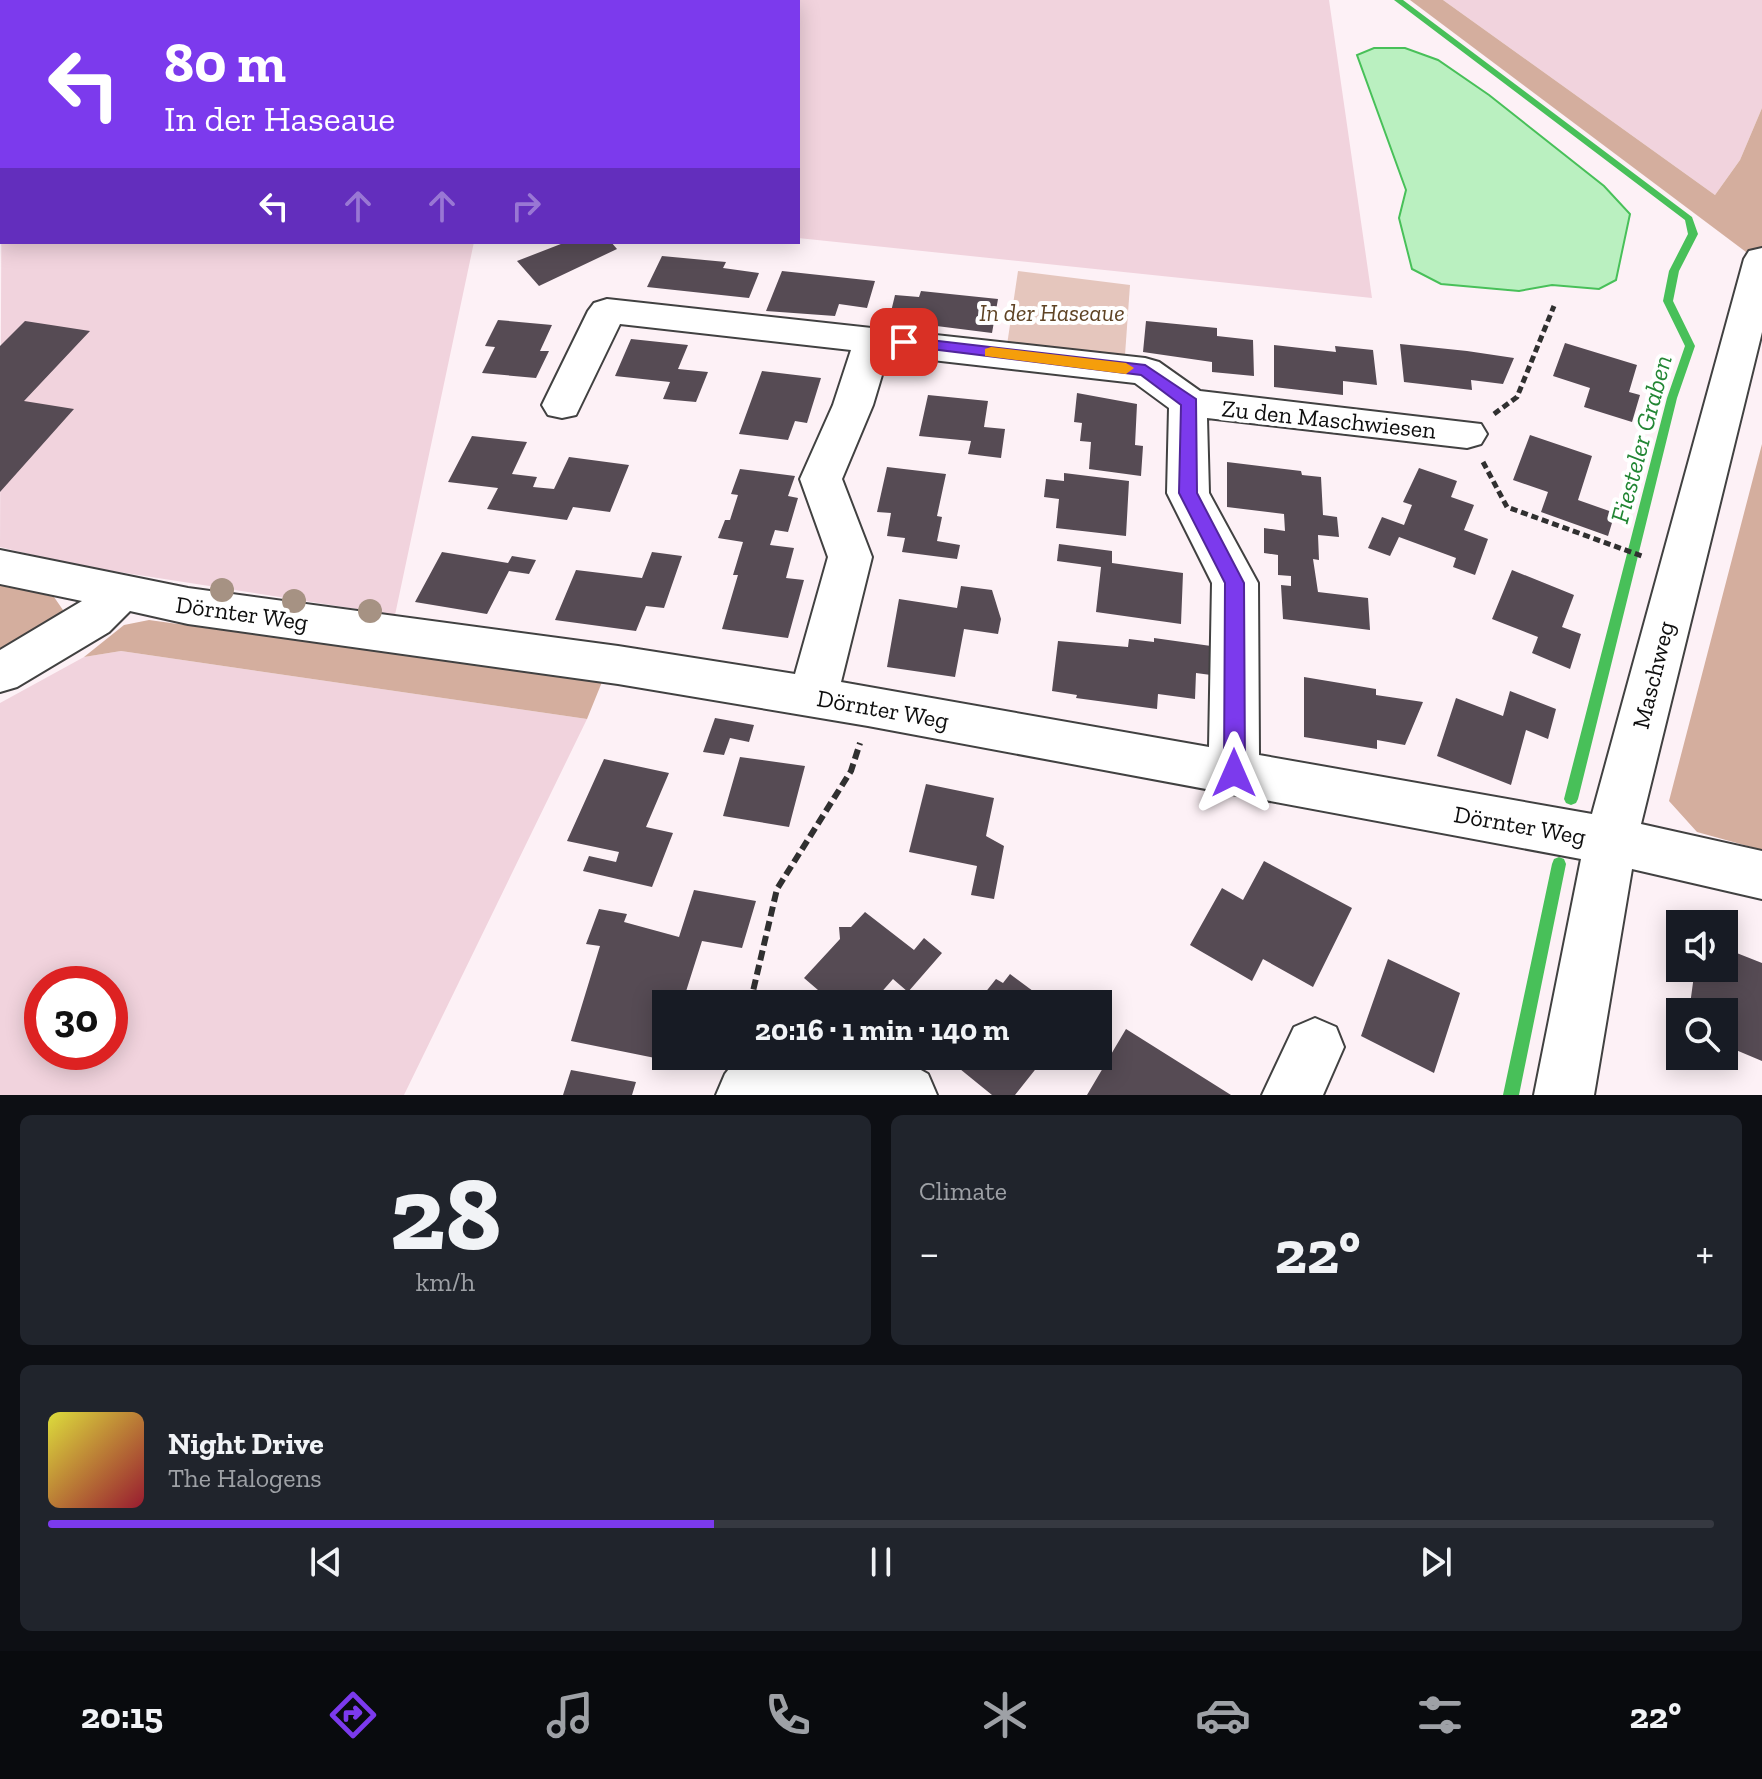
<!DOCTYPE html>
<meta charset="utf-8">
<style>
body{margin:0;font-family:"Zilla Slab",serif;background:#20242c;color:#f1f3f6;height:100vh;display:flex;flex-direction:column;font-size:30px;white-space:nowrap}
*{box-sizing:border-box;margin:0}
p{font-size:26px;color:#9ea1a6}
.icon{flex:none;width:44px;height:44px;fill:none;stroke:currentColor;stroke-width:2;stroke-linecap:round;stroke-linejoin:round}
.map{position:relative;height:1095px;overflow:hidden}
.details{display:flex;flex-direction:column;gap:20px;padding:20px;background:#0d0f14;flex:1}
.details>*{flex:none}
.top-card{position:absolute;left:0px;top:0px;width:800px;height:244px;box-shadow:0 4px 20px #0003;background:#7c3aed;color:#fff;overflow:hidden}
.buttons{position:absolute;left:1666px;top:910px;display:grid;gap:16px}
.buttons a{display:grid;place-items:center;width:72px;height:72px;border-radius:0px;background:#171b24;box-shadow:0 4px 20px #0003;font-size:40px}
.speed{position:absolute;left:24px;top:966px;display:flex;gap:16px;font-size:40px;font-weight:700;text-align:center}
.speed>*{display:grid;place-content:center;width:104px;height:104px;border-radius:50%;background:#171b24;box-shadow:0 4px 20px #0003;line-height:1}
.speed .limit{border:12px solid #d22;background:#fff;color:#111}
.pin{position:absolute;display:grid;place-items:center;width:68px;height:68px;color:#fff;margin:-34px;border-radius:16px;box-shadow:0 4px 12px #0006}
.me{position:absolute;width:88px;margin:-44px;rotate:0deg;stroke-linejoin:round;filter:drop-shadow(0 0 6px #0008)}
.turn{display:flex;align-items:center;gap:28px;height:168px;padding:0 32px;font-size:36px}
.turn .icon{width:104px;height:104px;stroke-width:2.5}
.turn b{display:block;font-size:56px;line-height:68px}
.lanes{display:flex;align-items:center;height:76px;padding:0 32px;background:#0003;justify-content:center;gap:40px;direction:ltr}
.lanes .off{opacity:.35}
.big{font-size:60px;font-weight:700;line-height:1.1}
.details .tile{flex:1;display:flex;flex-direction:column;justify-content:center;gap:12px;min-width:0;padding:0 28px;border-radius:12px;background:#20242c}
.details .dial{align-items:center;gap:0}
.dial b{font-size:104px;line-height:1}
.song{display:flex;align-items:center;gap:24px}
.cover{width:96px;height:96px;border-radius:12px;background:linear-gradient(135deg,hsl(60 70% 55%),hsl(350 70% 35%))}
.played{height:8px;border-radius:4px;background:linear-gradient(90deg,#7c3aed 40%,#363941 40%)}
.keys{display:flex;justify-content:space-around;direction:ltr}
.heat{display:flex;justify-content:space-between;align-items:center;font-size:44px;direction:ltr}
.details .tiles{flex:1;display:grid;gap:20px;grid-template-columns:1fr 1fr}
.tile:last-child{grid-column:span 2}
.trip{position:absolute;left:652px;top:990px;width:460px;height:80px;border-radius:0px;background:#171b24;box-shadow:0 4px 20px #0003;font-weight:700;line-height:80px;text-align:center}
.menu{display:flex;height:128px;justify-content:space-around;align-items:center;background:#090b0e;color:#9ea1a6}
.menu .icon{width:56px;height:56px}
.menu .current{color:#7c3aed}
.menu b{font-size:36px;color:#f1f3f6}
.map>svg:first-child{display:block}
.farmland{fill:#f1d3dd;fill-rule:evenodd}
.green{fill:#e5c6bd}
.forest{fill:#d4ae9e}
.water{fill:#baf0c0;stroke:#48c059;stroke-width:2}
.lines{fill:none;stroke-linecap:round;stroke-linejoin:round}
.stream{fill:#48c059;fill-rule:evenodd}
.building{fill:#564b54}
.minor-casing{stroke:#414141;stroke-width:4}
.path-far1{stroke:#303030;stroke-width:5;stroke-dasharray:7 4;stroke-linecap:butt}
.path{stroke:#303030;stroke-width:6;stroke-dasharray:10 5;stroke-linecap:butt}
.minor{fill:#fff;fill-rule:evenodd}
.tree{fill:#a69283}
.route{fill:#7c3aed;stroke:#51269a;stroke-width:2}
.slow{fill:#f59e0b}
.labels{text-anchor:middle;dominant-baseline:central;stroke-width:8;stroke-linejoin:round;paint-order:stroke}
.park-label{font-size:24px;font-style:italic;fill:#5f4425;stroke:#fff}
.street-label{font-size:24px;fill:#0e0e0e;stroke:#fff}
.water-label{font-size:26px;font-style:italic;fill:#228634;stroke:#fff}
</style>
<div class="map">
<svg width="1762" height="1095" viewBox="0 0 1762 1095">
<rect width="100%" height="100%" fill="#fdf1f6"/>
<path class="farmland" d="M 0,0 L 1329,0 L 1372,298 L 798,238 L 798,2 L 2,2 L 2,34 Z
M 1443,0 L 1762,0 L 1762,108 L 1740,160 L 1715,195 Z
M 2,75 L 2,242 L 474,242 L 395,615 L 74,565 L 0,547 Z
M 121,651 L 587,719 L 404,1095 L 0,1095 L 0,703 L 84,657 ZM 42,984 L 110,984 L 110,1052 L 42,1052 Z"/>
<path class="green" d="M 1018,271 L 1130,285 L 1125,355 L 1007,345 Z"/>
<path class="forest" d="M 1410,0 L 1443,0 L 1715,195 L 1740,160 L 1762,108 L 1762,264 Z
M 1762,444 L 1762,850 L 1697,832 L 1669,801 Z
M 0,584 L 54,597 L 63,610 L 47,634 L 0,659 Z
M 149,620 L 602,682 L 587,719 L 121,651 L 84,657 L 124,625 Z"/>
<path class="water" d="M 1374,48 L 1405,48 L 1438,60 L 1489,95 L 1604,186 L 1630,214 L 1616,280 L 1599,289 L 1552,285 L 1519,291 L 1441,284 L 1412,269 L 1399,218 L 1406,190 L 1357,55 Z"/>
<g class="lines">
<path class="stream" d="M 1394,0 L 1403,0 L 1692,217 L 1698,234 L 1679,271 L 1673,301 L 1695,346 L 1677,398 L 1578,799 L 1576,803 L 1571,805 L 1566,803 L 1564,799 L 1667,398 L 1685,346 L 1663,301 L 1669,271 L 1688,234 L 1685,220 Z
M 1559,857 L 1564,859 L 1566,864 L 1519,1095 L 1503,1095 L 1552,864 L 1554,859 Z"/>
</g>
<path class="building" d="M 566,242 L 611,242 L 617,249 L 539,286 L 517,261 Z
M 662,256 L 726,262 L 723,268 L 759,273 L 749,298 L 647,287 Z
M 782,271 L 875,281 L 867,308 L 839,304 L 835,316 L 766,311 Z
M 921,291 L 998,299 L 992,333 L 889,320 L 895,295 L 919,297 Z
M 498,320 L 552,325 L 540,351 L 549,351 L 536,378 L 482,373 L 495,347 L 485,346 Z
M 25,321 L 90,331 L 24,401 L 74,409 L 0,492 L 0,346 Z
M 1146,321 L 1217,328 L 1217,336 L 1253,340 L 1254,376 L 1212,372 L 1212,362 L 1143,352 Z
M 631,339 L 688,345 L 678,369 L 708,372 L 696,402 L 663,399 L 670,382 L 615,376 Z
M 1565,343 L 1637,365 L 1629,392 L 1640,395 L 1632,422 L 1584,407 L 1590,388 L 1553,376 Z
M 1400,344 L 1467,351 L 1514,358 L 1503,384 L 1471,380 L 1472,390 L 1404,382 Z
M 1274,345 L 1336,352 L 1335,346 L 1373,350 L 1377,385 L 1343,381 L 1343,395 L 1274,387 Z
M 762,371 L 821,378 L 807,423 L 795,421 L 788,440 L 739,434 Z
M 1077,393 L 1137,404 L 1135,445 L 1143,446 L 1141,476 L 1089,469 L 1091,442 L 1080,441 L 1082,423 L 1074,422 Z
M 928,395 L 988,401 L 984,427 L 1005,429 L 1001,458 L 968,454 L 971,441 L 919,436 Z
M 1530,435 L 1592,456 L 1578,500 L 1615,513 L 1608,536 L 1541,512 L 1548,492 L 1513,480 Z
M 472,436 L 527,442 L 512,474 L 537,477 L 533,487 L 554,489 L 569,457 L 629,465 L 610,512 L 573,507 L 567,520 L 487,509 L 498,488 L 448,482 Z
M 1227,462 L 1301,471 L 1302,475 L 1321,477 L 1323,515 L 1337,517 L 1339,537 L 1318,535 L 1319,560 L 1313,559 L 1318,592 L 1368,598 L 1370,630 L 1283,619 L 1281,585 L 1291,586 L 1291,576 L 1278,575 L 1278,555 L 1264,553 L 1264,528 L 1285,531 L 1284,514 L 1227,507 Z
M 887,467 L 946,474 L 937,516 L 942,517 L 937,541 L 960,545 L 957,559 L 902,552 L 905,538 L 887,536 L 891,513 L 877,512 Z
M 1419,468 L 1457,481 L 1451,497 L 1474,505 L 1464,530 L 1488,539 L 1475,575 L 1453,567 L 1456,558 L 1399,537 L 1390,556 L 1368,548 L 1382,517 L 1404,525 L 1412,505 L 1403,502 Z
M 740,469 L 795,476 L 788,496 L 798,498 L 788,532 L 775,530 L 770,545 L 794,548 L 786,578 L 804,580 L 788,638 L 722,629 L 738,575 L 733,575 L 743,542 L 718,538 L 725,520 L 730,520 L 738,495 L 731,494 Z
M 1064,473 L 1129,481 L 1126,536 L 1056,528 L 1059,499 L 1044,497 L 1046,479 L 1064,481 Z
M 1059,544 L 1112,551 L 1112,563 L 1183,573 L 1181,624 L 1096,612 L 1101,567 L 1057,561 Z
M 442,552 L 508,563 L 512,556 L 536,560 L 529,574 L 509,571 L 487,614 L 415,602 Z
M 652,552 L 682,556 L 664,608 L 646,606 L 636,631 L 555,620 L 576,570 L 642,578 Z
M 1512,570 L 1574,595 L 1562,627 L 1581,634 L 1570,669 L 1532,653 L 1538,637 L 1492,619 Z
M 961,586 L 992,590 L 1001,619 L 998,634 L 964,629 L 955,677 L 887,667 L 899,599 L 957,608 Z
M 1154,638 L 1211,646 L 1211,675 L 1196,673 L 1195,699 L 1158,694 L 1157,709 L 1076,698 L 1077,695 L 1052,691 L 1058,641 L 1128,647 L 1129,639 L 1154,642 Z
M 1304,677 L 1376,689 L 1376,695 L 1423,702 L 1405,745 L 1377,740 L 1377,749 L 1304,737 Z
M 1510,691 L 1556,709 L 1548,739 L 1526,730 L 1511,785 L 1437,756 L 1456,698 L 1503,716 Z
M 715,718 L 754,725 L 749,742 L 730,738 L 724,755 L 703,752 Z
M 740,757 L 805,766 L 789,827 L 723,816 Z
M 604,759 L 669,773 L 646,827 L 673,833 L 652,887 L 583,871 L 589,856 L 616,862 L 619,852 L 567,841 Z
M 926,784 L 994,798 L 986,836 L 1004,846 L 994,899 L 971,895 L 977,866 L 909,852 Z
M 1264,861 L 1352,908 L 1313,987 L 1263,959 L 1252,981 L 1190,945 L 1222,888 L 1243,900 Z
M 694,890 L 756,901 L 742,948 L 702,941 L 682,1004 L 666,1004 L 665,1060 L 571,1041 L 600,946 L 586,944 L 599,909 L 627,914 L 624,922 L 679,937 Z
M 865,912 L 914,950 L 924,938 L 942,953 L 908,992 L 893,979 L 871,1004 L 847,1004 L 837,996 L 832,1002 L 804,978 L 840,939 L 839,927 L 851,927 Z
M 1724,948 L 1762,963 L 1762,1061 L 1724,1045 L 1724,1012 L 1689,1012 L 1695,968 L 1724,968 Z
M 1388,959 L 1460,993 L 1434,1073 L 1361,1036 Z
M 1010,974 L 1041,997 L 1045,1004 L 976,1004 L 996,979 L 1003,983 Z
M 1126,1029 L 1231,1095 L 1087,1095 Z
M 944,1056 L 1046,1056 L 1015,1095 L 992,1095 Z
M 571,1070 L 636,1082 L 632,1095 L 563,1095 Z"/>
<g class="lines">
<g class="minor-casing">
<path id="minor" d="M 1762,248 L 1762,332 L 1641,824 L 1762,851 L 1762,899 L 1632,869 L 1594,1095 L 1534,1095 L 1581,859 L 868,726 L 618,684 L 188,624 L 130,611 L 109,632 L 17,687 L 0,692 L 0,650 L 82,601 L 0,584 L 0,550 L 188,588 L 618,646 L 795,674 L 828,557 L 800,479 L 833,405 L 851,350 L 620,324 L 576,415 L 562,418 L 548,415 L 542,405 L 588,311 L 594,303 L 607,299 L 1145,358 L 1159,362 L 1200,391 L 1481,424 L 1487,434 L 1481,444 L 1467,448 L 1207,418 L 1209,493 L 1258,583 L 1259,755 L 1592,814 L 1744,259 L 1749,251 ZM 888,355 L 1135,383 L 1169,408 L 1167,493 L 1212,583 L 1209,747 L 841,682 L 872,557 L 842,479 L 873,405 Z
M 1315,1018 L 1336,1027 L 1344,1047 L 1323,1095 L 1262,1095 L 1294,1027 Z
M 739,1056 L 896,1056 L 928,1074 L 937,1095 L 716,1095 L 725,1074 Z"/>
</g>
<path class="path-far1" d="M 1494,414 L 1517,397 L 1554,306
M 1483,462 L 1507,507 L 1642,556"/>
<path class="path" d="M 750,1004 L 777,889 L 851,771 L 860,743"/>
<use href="#minor" class="minor"/>
</g>
<g class="tree">
<circle cx="222" cy="590" r="12"/>
<circle cx="294" cy="601" r="12"/>
<circle cx="370" cy="611" r="12"/>
</g>
<path class="route" d="M 904,337 L 1145,365 L 1196,399 L 1197,493 L 1244,583 L 1245,773 L 1242,780 L 1227,780 L 1224,773 L 1225,583 L 1179,493 L 1181,405 L 1141,375 L 899,345 L 899,338 Z"/>
<path class="slow" d="M 991,347 L 1126,363 L 1134,368 L 1126,374 L 985,356 L 985,349 Z"/>
<g class="labels">
<g class="park-label">
<text x="1052" y="312">In der Haseaue</text>
</g>
<g class="street-label">
<text transform="translate(1329 419) rotate(6)">Zu den Maschwiesen</text>
<text transform="translate(242 613) rotate(8)">Dörnter Weg</text>
<text transform="translate(1653 675) rotate(-76)">Maschweg</text>
<text transform="translate(883 709) rotate(10)">Dörnter Weg</text>
<text transform="translate(1520 825) rotate(10)">Dörnter Weg</text>
</g>
<g class="water-label">
<text transform="translate(1641 439) rotate(-75)">Fiesteler Graben</text>
</g>
</g>
</svg>
<div class="buttons">
<a><svg class="icon" aria-label="sound" viewBox="0 0 24 24"><path d="M4 9h4l5-4v14l-5-4H4zM17 9q2 3 0 6"/></svg></a>
<a><svg class="icon" aria-label="search" viewBox="0 0 24 24"><circle cx="10" cy="10" r="6"/><path d="M15 15l6 6"/></svg></a>
</div>
<div class="speed"><div class="limit">30</div></div>
<div class="pin" style="left:904px;top:342px;background:#d93025"><svg class="icon" aria-label="arrive" viewBox="0 0 24 24"><path d="M6 21V4h12l-3 4 3 4H6"/></svg></div>
<svg class="me" style="left:1234px;top:773px" viewBox="-20 -20 40 40"><path d="M0-17L14 15 0 8-14 15z" fill="#7c3aed" stroke="#fff" stroke-width="4"/></svg>
<div class="trip">20:16 · 1 min · 140 m</div>
<div class="top-card">
<div class="turn"><svg class="icon" aria-label="left" viewBox="0 0 24 24"><path d="M17 20v-9H6M10 6l-5 5 5 5"/></svg><div><b>80 m</b>In der Haseaue</div></div>
<div class="lanes"><svg class="icon" aria-label="left" viewBox="0 0 24 24"><path d="M17 20v-9H6M10 6l-5 5 5 5"/></svg><svg class="icon off" aria-label="ahead" viewBox="0 0 24 24"><path d="M12 20V5M6 11l6-6 6 6"/></svg><svg class="icon off" aria-label="ahead" viewBox="0 0 24 24"><path d="M12 20V5M6 11l6-6 6 6"/></svg><svg class="icon off" aria-label="right" viewBox="0 0 24 24"><path d="M7 20v-9h11M14 6l5 5-5 5"/></svg></div>
</div>
</div>
<section class="details">
<div class="tiles">
<div class="tile dial"><b>28</b><p>km/h</p></div>
<div class="tile"><p>Climate</p>
<div class="heat"><a>−</a><b class="big">22°</b><a>+</a></div>
</div>
<div class="tile">
<div class="song"><i class="cover"></i><div><b>Night Drive</b><p>The Halogens</p></div></div>
<div class="played"></div>
<div class="keys"><svg class="icon" aria-label="previous" viewBox="0 0 24 24"><path d="M18 5L8 12l10 7zM5 5v14"/></svg><svg class="icon" aria-label="pause" viewBox="0 0 24 24"><path d="M8 5v14M16 5v14"/></svg><svg class="icon" aria-label="next" viewBox="0 0 24 24"><path d="M6 5l10 7-10 7zM19 5v14"/></svg></div>
</div>
</div>
</section>
<nav class="menu">
<b>20:15</b>
<svg class="icon current" aria-label="directions" viewBox="0 0 24 24"><path d="M12 3l9 9-9 9-9-9zM9 14v-3h6M13 9l2 2-2 2"/></svg>
<svg class="icon" aria-label="music" viewBox="0 0 24 24"><path d="M9 18V5l10-2v13"/><circle cx="6" cy="18" r="3"/><circle cx="16" cy="16" r="3"/></svg>
<svg class="icon" aria-label="phone" viewBox="0 0 24 24"><path d="M5 4h4l2 5-3 2q2 4 5 5l2-3 5 2v4C11 20 4 13 5 4z"/></svg>
<svg class="icon" aria-label="climate" viewBox="0 0 24 24"><path d="M12 3v18M4 7l16 10M4 17L20 7"/></svg>
<svg class="icon" aria-label="car" viewBox="0 0 24 24"><path d="M5 17H2v-5l4-1 3-4h7l3 4 3 1v5h-3M9 17h6M6 11h13"/><circle cx="7" cy="17" r="2"/><circle cx="17" cy="17" r="2"/></svg>
<svg class="icon" aria-label="filters" viewBox="0 0 24 24"><path d="M4 7h16M4 17h16"/><circle cx="9" cy="7" r="2"/><circle cx="15" cy="17" r="2"/></svg>
<b>22°</b>
</nav>
